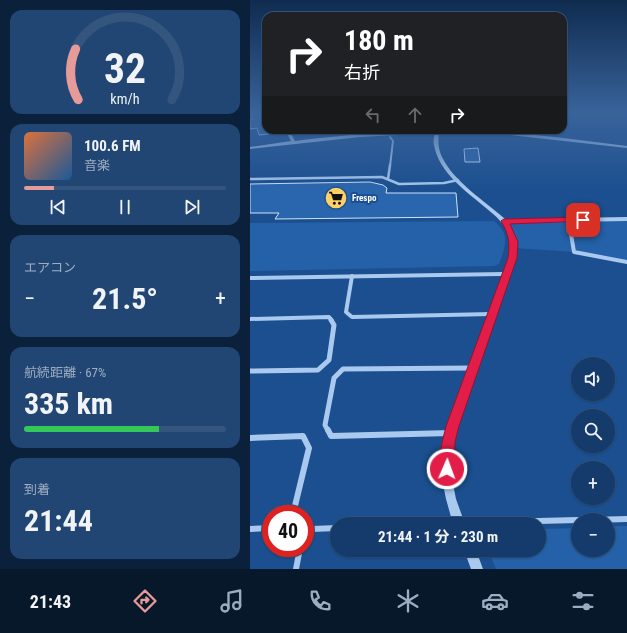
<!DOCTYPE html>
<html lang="ja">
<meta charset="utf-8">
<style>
body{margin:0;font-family:"Roboto Condensed","Noto Sans JP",sans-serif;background:#214673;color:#f1f3f6;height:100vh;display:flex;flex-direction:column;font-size:15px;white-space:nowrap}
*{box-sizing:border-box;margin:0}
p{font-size:13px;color:#9dadc1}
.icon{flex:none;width:22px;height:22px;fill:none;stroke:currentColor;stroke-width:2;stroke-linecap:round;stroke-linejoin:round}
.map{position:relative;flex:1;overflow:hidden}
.drawer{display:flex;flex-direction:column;gap:10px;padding:10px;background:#0b203b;width:250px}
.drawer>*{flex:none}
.hud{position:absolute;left:12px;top:12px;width:305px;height:122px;border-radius:12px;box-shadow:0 1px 3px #0004,0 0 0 1px #33557e;background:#202124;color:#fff;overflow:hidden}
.controls{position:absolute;left:321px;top:357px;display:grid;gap:8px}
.controls a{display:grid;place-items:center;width:44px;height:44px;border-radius:50%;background:#143b6b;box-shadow:0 1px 3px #0004,0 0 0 1px #33557e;font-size:20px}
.speed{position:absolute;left:12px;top:505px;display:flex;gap:8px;font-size:20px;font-weight:700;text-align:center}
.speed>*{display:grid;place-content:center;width:52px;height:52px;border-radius:50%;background:#143b6b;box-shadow:0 1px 3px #0004,0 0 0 1px #33557e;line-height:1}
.speed .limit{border:6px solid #d22;background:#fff;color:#111}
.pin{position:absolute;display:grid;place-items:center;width:34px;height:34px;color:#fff;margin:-17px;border-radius:8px;box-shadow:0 2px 6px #0006}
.me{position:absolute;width:44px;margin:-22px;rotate:2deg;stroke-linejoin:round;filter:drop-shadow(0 0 3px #0008)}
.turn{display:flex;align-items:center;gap:14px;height:84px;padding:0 16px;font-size:18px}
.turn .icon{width:52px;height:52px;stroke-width:2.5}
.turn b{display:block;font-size:28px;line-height:34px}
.lanes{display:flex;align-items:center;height:38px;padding:0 16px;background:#0003;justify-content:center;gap:20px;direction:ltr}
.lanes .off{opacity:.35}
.big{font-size:30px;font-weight:700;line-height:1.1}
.drawer .tile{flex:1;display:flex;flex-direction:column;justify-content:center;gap:6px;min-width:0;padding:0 14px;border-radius:12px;background:#214673}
.drawer .dial{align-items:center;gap:0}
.dial svg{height:104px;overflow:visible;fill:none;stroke:#33557e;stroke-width:7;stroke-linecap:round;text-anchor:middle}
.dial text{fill:#f1f3f6;stroke:none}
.song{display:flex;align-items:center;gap:12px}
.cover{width:48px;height:48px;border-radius:6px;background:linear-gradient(135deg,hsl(20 70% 55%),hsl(210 70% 35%))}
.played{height:4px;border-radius:2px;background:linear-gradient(90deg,#e69b98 15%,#33557e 15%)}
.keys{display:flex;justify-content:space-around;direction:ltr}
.heat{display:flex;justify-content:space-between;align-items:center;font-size:22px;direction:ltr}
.charge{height:6px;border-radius:3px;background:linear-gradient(90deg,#34c759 67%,#33557e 0)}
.trip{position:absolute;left:80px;top:517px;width:216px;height:40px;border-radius:20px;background:#143b6b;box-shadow:0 1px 3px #0004,0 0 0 1px #33557e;font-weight:700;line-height:40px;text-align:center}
.menu{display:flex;height:64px;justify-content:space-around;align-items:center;background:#08182b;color:#9dadc1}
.menu .icon{width:28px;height:28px}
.menu .current{color:#e69b98}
.menu b{font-size:18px;color:#f1f3f6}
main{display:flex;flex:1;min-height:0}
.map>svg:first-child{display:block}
.green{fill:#2461a8}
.building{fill:#2a66ad;stroke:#cfe3fa}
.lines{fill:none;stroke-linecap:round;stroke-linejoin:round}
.service-far1{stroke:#a9c9ee;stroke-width:2}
.service{stroke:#a9c9ee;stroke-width:2.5}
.minor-far3{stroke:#a9c9ee;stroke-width:3}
.minor-far2{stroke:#a9c9ee;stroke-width:4}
.minor-far1{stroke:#a9c9ee;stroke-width:5}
.minor{stroke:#a9c9ee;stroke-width:6}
.tertiary{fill:#a9c9ee;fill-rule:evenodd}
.route{fill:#e11d48;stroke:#92132f}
.labels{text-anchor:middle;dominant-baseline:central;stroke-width:4;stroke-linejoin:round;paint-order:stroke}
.far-poi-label{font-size:9px;font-weight:bold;fill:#fff;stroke:#1b4f8f;text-anchor:start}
</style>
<main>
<section class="drawer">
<div class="tile dial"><svg viewBox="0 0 100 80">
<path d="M14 69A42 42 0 1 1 86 69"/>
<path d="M14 69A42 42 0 0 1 12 30" stroke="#e69b98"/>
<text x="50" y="56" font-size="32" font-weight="700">32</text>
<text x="50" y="72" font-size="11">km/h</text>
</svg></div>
<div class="tile">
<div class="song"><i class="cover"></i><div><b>100.6 FM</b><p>音楽</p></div></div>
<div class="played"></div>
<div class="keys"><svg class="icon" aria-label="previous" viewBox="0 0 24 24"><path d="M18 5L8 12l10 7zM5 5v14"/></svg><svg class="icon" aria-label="pause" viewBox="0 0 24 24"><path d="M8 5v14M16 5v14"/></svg><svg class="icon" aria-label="next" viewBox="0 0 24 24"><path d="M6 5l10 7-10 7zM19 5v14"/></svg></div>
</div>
<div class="tile"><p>エアコン</p>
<div class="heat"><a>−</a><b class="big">21.5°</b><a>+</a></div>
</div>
<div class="tile"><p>航続距離 · 67%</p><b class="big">335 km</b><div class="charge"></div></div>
<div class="tile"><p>到着</p><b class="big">21:44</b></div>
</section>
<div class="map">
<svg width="377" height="569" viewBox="0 0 377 569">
<rect width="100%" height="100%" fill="#1b4f8f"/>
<path class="green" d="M 377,219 L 377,262 L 324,252 L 264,248 L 255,221 Z
M 244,221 C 261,234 255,247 249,264 L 244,266 L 0,271 L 0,223 Z
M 358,526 L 377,526 L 377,569 L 246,569 L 238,550 L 289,550 L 289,529 L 328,528 L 328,550 L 358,550 Z"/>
<path class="building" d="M 1,112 L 11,112 L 19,134 L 9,135 L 7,128 L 0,129 L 0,120 L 3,119 Z
M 228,148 L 230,162 L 215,162 L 214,149 Z
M 120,182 L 133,185 L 137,188 L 136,193 L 206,193 L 208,217 L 25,219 L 29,213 L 0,213 L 0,184 Z"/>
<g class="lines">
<path class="service-far1" d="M 140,166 L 143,141 L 140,137"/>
<path class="service" d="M 0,179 L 132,177 L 149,184 L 194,183 L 208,180
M 138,179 L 140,165"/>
<path class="minor-far3" d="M 318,220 L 321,235"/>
<path class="minor-far2" d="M 321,234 L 324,252 L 377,262
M 102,276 L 96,312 L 102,317 L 242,314
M 0,319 L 79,317 L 82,321"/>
<path class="minor-far1" d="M 0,371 L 68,370 L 79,360 L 84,325 L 81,320
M 78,431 L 75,425 L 84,378 L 93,369 L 223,368"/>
<path class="minor" d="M 78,430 L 81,436 L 201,433
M 0,438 L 53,436 L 59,448 L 43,514
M 340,520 L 377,519
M 170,524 L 328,520
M 0,529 L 21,528
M 55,538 L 62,529 L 87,528
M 46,569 L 50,548"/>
<path class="tertiary" d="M 35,130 L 39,130 L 45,141 C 92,135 140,131 187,130 C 249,129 314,138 377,146 L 377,148 L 260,135 L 189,133 C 188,141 188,149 192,157 C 204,182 235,201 255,219 L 377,217 L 377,221 L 258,223 C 266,234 268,245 265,258 L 203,442 L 202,479 L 206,499 L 215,524 L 203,524 L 196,499 L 192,479 L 193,442 L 252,276 L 0,280 L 0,276 L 254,272 C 257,262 261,253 260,242 C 259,227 247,217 236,208 C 216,191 189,173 184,145 C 183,141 184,137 185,133 L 110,137 L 0,149 L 0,147 L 41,141 Z
M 214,550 L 226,550 L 233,569 L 221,569 Z"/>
</g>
<linearGradient id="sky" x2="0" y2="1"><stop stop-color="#0f2b4f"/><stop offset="0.59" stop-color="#39639b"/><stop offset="1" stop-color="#39639b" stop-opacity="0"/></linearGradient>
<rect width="377" height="191" fill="url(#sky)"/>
<path class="route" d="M 333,217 L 336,218 L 336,221 L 260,224 L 268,242 L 267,258 L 209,426 L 205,442 L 204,469 L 202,474 L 197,476 L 192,474 C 186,460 193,440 196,426 L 258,258 C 260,244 259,234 251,221 L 254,219 Z"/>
<defs>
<g id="supermarket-disc" transform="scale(1.15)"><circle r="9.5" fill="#ffd166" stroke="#1b4f8f"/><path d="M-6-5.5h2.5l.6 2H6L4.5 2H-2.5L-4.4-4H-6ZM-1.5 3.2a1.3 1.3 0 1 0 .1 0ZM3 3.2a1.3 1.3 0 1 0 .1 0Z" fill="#111"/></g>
</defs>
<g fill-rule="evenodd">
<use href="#supermarket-disc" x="86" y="198"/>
</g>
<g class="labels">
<g class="far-poi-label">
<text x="102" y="198">Frespo</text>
</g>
</g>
</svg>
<div class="controls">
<a><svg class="icon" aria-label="sound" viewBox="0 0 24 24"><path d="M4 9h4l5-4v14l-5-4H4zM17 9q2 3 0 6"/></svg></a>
<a><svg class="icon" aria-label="search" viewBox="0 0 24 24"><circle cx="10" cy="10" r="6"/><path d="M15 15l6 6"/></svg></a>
<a>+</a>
<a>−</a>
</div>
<div class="speed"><div class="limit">40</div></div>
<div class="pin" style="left:333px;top:220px;background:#d93025"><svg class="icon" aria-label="arrive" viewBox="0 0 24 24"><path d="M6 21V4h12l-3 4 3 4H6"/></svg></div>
<svg class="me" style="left:197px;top:469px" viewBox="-20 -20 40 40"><circle r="17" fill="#e11d48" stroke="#fff" stroke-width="3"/><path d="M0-11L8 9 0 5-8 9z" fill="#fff"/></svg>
<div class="trip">21:44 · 1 分 · 230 m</div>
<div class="hud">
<div class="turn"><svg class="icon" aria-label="right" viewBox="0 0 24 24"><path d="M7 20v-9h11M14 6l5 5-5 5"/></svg><div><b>180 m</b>右折</div></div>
<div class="lanes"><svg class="icon off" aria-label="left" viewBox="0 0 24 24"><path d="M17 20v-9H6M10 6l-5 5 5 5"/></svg><svg class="icon off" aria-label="ahead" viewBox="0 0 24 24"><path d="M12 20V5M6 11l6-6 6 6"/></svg><svg class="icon" aria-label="right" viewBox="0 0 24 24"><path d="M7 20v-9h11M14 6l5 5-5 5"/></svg></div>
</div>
</div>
</main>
<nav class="menu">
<b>21:43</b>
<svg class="icon current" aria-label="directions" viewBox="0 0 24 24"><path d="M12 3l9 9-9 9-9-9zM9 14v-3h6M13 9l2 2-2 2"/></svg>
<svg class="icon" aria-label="music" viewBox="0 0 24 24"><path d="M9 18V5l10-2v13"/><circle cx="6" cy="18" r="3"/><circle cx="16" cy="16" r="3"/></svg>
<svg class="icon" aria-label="phone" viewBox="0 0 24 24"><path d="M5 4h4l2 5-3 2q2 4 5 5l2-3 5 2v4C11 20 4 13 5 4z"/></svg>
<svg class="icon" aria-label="climate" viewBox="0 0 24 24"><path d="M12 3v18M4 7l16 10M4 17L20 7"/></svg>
<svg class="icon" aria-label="car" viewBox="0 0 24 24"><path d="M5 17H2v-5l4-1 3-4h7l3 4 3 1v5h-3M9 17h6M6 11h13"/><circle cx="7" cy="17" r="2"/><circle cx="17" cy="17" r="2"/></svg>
<svg class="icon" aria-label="filters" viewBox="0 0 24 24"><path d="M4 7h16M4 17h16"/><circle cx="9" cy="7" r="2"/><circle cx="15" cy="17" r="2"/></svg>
</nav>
